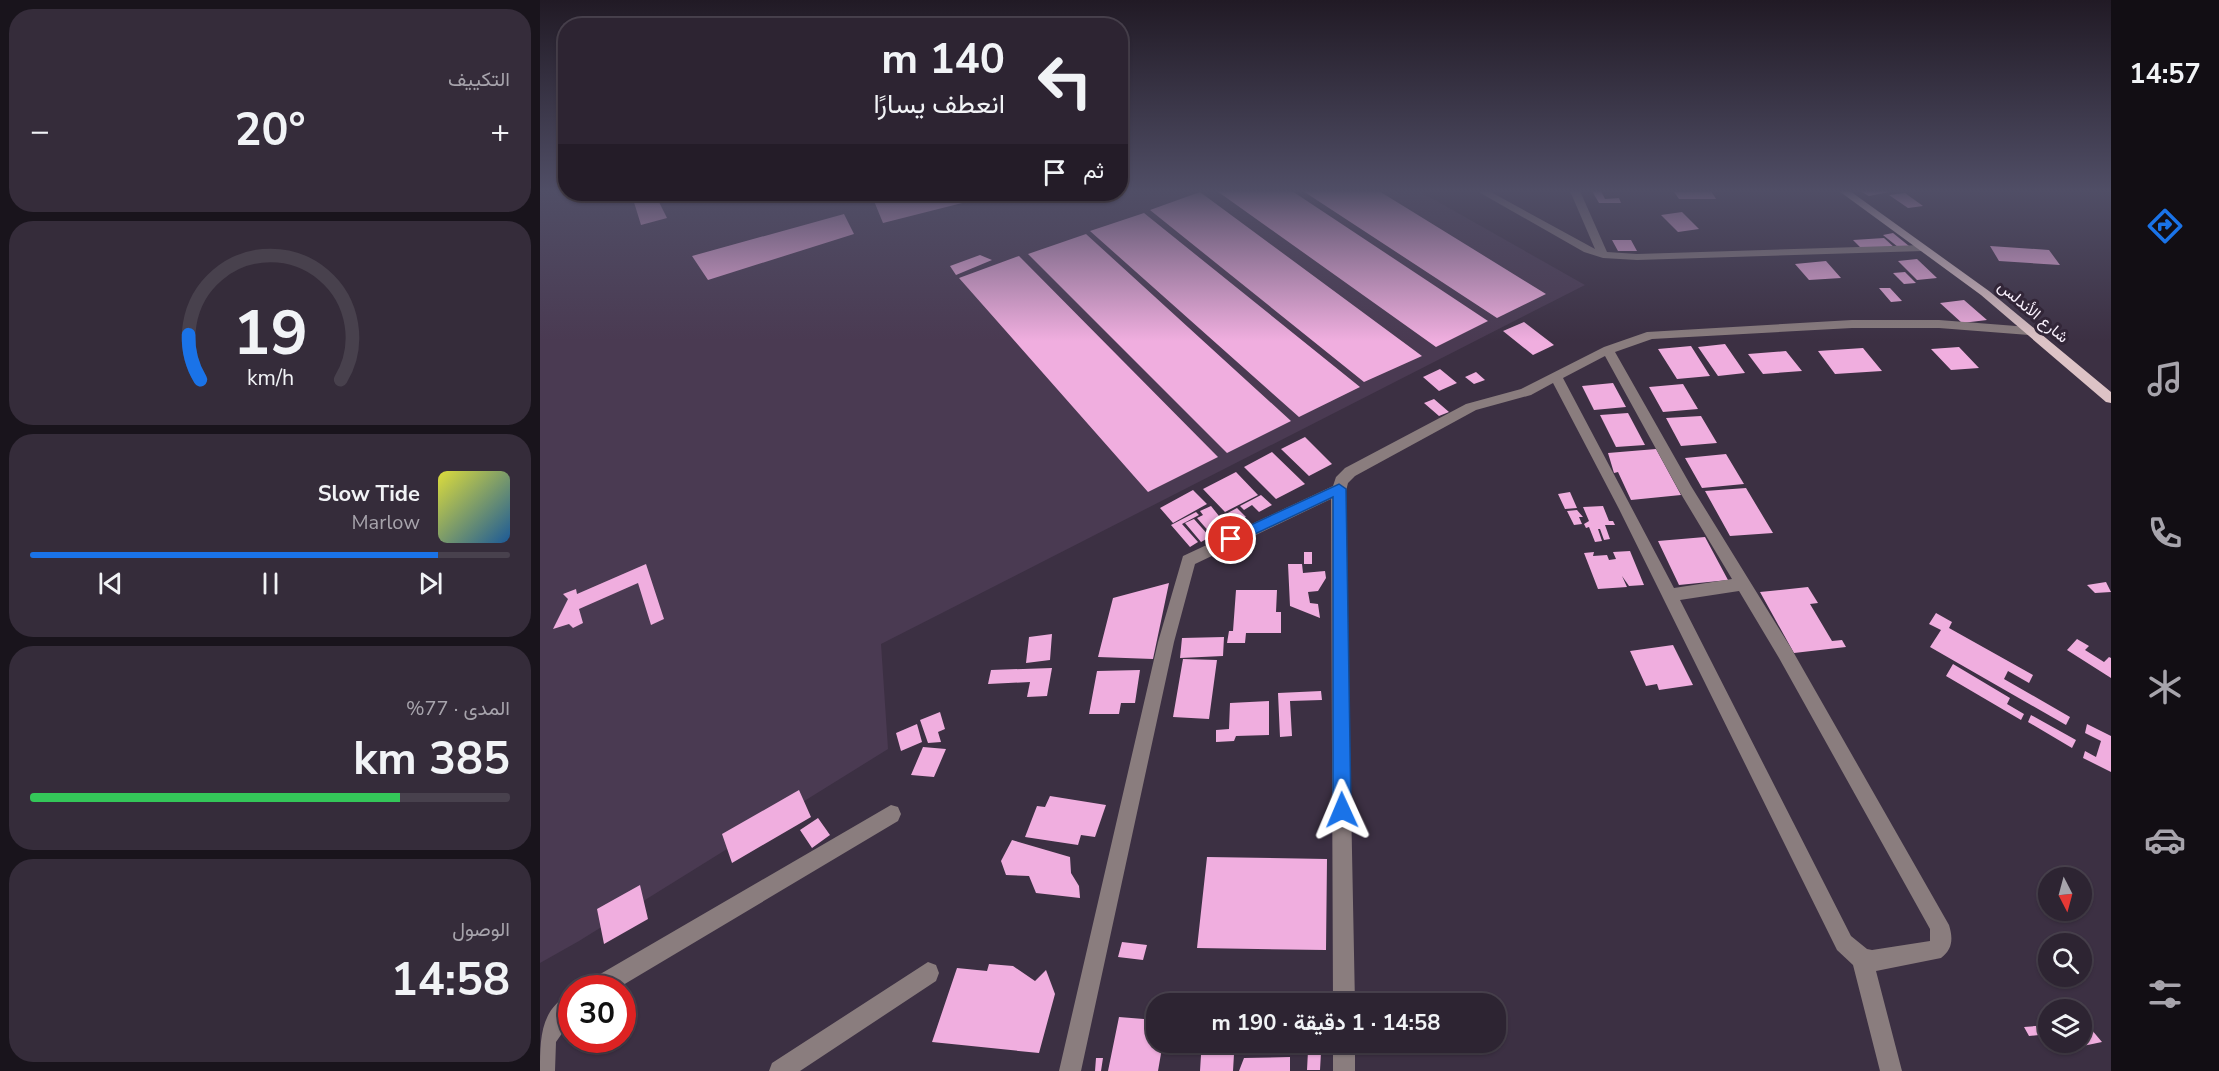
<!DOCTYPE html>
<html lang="ar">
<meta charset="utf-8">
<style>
body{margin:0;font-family:"Nunito Sans",Vazirmatn,sans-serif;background:#352c3a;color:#f1f3f6;direction:rtl;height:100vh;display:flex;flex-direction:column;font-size:22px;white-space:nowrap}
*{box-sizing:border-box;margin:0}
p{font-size:20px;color:#a7a4ac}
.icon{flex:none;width:33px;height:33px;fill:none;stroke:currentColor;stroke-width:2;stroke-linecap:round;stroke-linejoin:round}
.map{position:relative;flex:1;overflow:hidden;direction:ltr}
.side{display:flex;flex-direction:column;gap:9px;padding:9px;background:#19141c;width:540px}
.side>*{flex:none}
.top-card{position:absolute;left:18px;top:18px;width:570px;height:183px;border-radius:24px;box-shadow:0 2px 4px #0004,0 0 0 2px #48414d;direction:rtl;background:#2d2432;color:#f1f3f6;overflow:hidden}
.needle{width:39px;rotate:174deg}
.buttons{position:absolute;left:1498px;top:867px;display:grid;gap:12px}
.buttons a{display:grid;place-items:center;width:54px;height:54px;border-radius:50%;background:#2d2432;box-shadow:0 2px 4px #0004,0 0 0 2px #48414d;font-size:30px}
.speed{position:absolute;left:18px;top:975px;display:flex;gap:12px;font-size:30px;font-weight:700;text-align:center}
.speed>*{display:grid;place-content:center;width:78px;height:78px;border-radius:50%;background:#2d2432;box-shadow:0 2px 4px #0004,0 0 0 2px #48414d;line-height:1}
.speed .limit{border:9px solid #d22;background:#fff;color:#111}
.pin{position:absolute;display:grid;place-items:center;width:51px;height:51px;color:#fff;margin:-26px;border:3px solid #fff;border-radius:50%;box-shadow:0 2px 6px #0007}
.me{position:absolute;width:66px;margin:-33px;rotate:359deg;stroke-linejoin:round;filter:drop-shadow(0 0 4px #0008)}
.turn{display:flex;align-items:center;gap:21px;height:126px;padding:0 24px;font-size:27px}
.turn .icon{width:78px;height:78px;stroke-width:2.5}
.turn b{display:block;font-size:42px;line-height:51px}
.then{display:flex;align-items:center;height:57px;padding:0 24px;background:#0003;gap:12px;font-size:22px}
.big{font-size:45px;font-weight:700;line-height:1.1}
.side .card{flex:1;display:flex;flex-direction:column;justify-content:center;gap:9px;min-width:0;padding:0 21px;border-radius:24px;background:#352c3a}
.side .dial{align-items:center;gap:0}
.dial svg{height:156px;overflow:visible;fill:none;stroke:#48414d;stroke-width:7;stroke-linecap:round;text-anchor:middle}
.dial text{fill:#f1f3f6;stroke:none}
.song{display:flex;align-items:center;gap:18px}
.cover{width:72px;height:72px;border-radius:9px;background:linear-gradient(135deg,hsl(60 70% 55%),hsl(210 70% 35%))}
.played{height:6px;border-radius:3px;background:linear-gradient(90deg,#1a73e8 85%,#48414d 85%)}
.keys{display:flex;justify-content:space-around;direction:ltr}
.heat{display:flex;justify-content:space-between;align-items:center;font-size:33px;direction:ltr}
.charge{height:9px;border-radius:4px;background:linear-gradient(90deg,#34c759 77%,#48414d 0)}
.trip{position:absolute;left:606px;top:993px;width:360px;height:60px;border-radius:24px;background:#2d2432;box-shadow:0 2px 4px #0004,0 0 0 2px #48414d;font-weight:700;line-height:60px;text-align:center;direction:rtl}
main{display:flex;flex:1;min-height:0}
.tabs{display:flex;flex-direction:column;width:108px;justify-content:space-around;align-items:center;background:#120e14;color:#a7a4ac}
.tabs .icon{width:42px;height:42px}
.tabs .on{color:#1a73e8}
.tabs b{font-size:27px;color:#f1f3f6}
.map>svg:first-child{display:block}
.built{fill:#4a3a52}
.building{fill:#f0aedf}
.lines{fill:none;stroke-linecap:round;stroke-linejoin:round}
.minor{fill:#8a7d7e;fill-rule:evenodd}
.major{fill:#ddc3c6;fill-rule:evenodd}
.route{fill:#1a73e8;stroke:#114b97;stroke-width:1.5}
.labels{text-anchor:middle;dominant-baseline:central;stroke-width:6;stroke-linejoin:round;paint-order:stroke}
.far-street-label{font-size:16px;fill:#f9f1fd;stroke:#322638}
</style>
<main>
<nav class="tabs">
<b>14:57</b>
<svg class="icon on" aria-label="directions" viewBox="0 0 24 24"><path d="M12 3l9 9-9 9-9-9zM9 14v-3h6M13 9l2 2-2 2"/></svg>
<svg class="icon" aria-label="music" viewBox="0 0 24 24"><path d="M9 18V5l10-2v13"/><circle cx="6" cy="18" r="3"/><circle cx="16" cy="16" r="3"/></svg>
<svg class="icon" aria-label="phone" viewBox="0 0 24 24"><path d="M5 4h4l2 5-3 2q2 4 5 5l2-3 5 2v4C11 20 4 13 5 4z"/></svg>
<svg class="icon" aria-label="climate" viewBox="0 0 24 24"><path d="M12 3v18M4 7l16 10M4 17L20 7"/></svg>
<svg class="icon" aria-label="car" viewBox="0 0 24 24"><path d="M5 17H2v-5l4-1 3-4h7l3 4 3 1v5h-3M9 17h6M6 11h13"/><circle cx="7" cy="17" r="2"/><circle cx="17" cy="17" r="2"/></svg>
<svg class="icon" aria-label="filters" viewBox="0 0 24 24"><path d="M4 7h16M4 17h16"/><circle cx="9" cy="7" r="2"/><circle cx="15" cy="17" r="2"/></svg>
</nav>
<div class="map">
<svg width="1571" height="1071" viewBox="0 0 1571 1071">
<rect width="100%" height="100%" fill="#3c3043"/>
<path class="built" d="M 0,191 L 25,191 L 26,194 L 879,191 L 1045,285 L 341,644 L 348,749 L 39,941 L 0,963 Z"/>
<path class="building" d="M 677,191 L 752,191 L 948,321 L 896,347 Z
M 763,191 L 839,191 L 1006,294 L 957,318 Z
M 1052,191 L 1061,191 L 1065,199 L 1079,198 L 1081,203 L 1059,203 Z
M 1171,191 L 1176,199 L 1139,199 L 1134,192 Z
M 1320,191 L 1348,191 L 1349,192 L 1329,196 Z
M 660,192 L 882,356 L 824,382 L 610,210 Z
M 1365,193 L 1383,206 L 1368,208 L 1349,195 Z
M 115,194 L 127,218 L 101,225 L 93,199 Z
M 360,194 L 417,194 L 426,202 L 343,223 L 334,201 Z
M 1142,212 L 1159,229 L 1138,232 L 1121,215 Z
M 604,213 L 820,387 L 759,417 L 550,231 Z
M 304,214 L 314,234 L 168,280 L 152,256 Z
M 1353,233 L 1369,246 L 1358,247 L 1343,235 Z
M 546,234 L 751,421 L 687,453 L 488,254 Z
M 1344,238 L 1355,248 L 1323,250 L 1313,240 Z
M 1072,240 L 1091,240 L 1097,251 L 1078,251 Z
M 1450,246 L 1509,250 L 1520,265 L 1459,261 Z
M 440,255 L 452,260 L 416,275 L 410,266 Z
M 479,256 L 678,457 L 608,492 L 419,278 Z
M 1377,259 L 1397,278 L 1377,280 L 1358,261 Z
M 1286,261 L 1301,278 L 1269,280 L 1255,264 Z
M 1365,272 L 1376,283 L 1364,284 L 1353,273 Z
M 1339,288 L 1350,288 L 1362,301 L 1351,302 Z
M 1424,300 L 1447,320 L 1422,323 L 1400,303 Z
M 984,322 L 1014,345 L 993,355 L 963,331 Z
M 1185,344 L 1205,373 L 1178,376 L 1158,347 Z
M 1151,346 L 1170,376 L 1137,379 L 1118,349 Z
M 1419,347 L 1439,368 L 1411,370 L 1391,349 Z
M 1323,348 L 1342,371 L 1295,374 L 1278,351 Z
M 1246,351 L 1262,371 L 1223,374 L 1208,354 Z
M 900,369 L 917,383 L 899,391 L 883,377 Z
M 936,372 L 945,380 L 934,384 L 925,377 Z
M 1073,383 L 1086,407 L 1054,410 L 1042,386 Z
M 1143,384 L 1158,409 L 1123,412 L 1109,387 Z
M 894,399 L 909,412 L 899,416 L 884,403 Z
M 1088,413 L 1105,445 L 1076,447 L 1060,415 Z
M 1161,416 L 1177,443 L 1141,446 L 1126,418 Z
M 765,437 L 792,464 L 769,476 L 741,449 Z
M 1116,449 L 1141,495 L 1091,500 L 1078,472 L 1074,473 L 1068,453 Z
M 732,452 L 765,484 L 736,499 L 704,467 Z
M 1186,454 L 1204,484 L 1162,488 L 1145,458 Z
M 696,472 L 718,495 L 685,512 L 663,489 Z
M 1206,488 L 1233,533 L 1190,536 L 1165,491 Z
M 653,490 L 667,504 L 633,523 L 620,508 Z
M 1030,492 L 1037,508 L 1025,509 L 1018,494 Z
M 721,495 L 732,505 L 719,512 L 712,505 L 704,510 L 700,506 Z
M 671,506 L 687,526 L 671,534 L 657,518 L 663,515 L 660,511 Z
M 1063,506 L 1069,521 L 1073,521 L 1075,525 L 1065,525 L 1070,539 L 1064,540 L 1060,529 L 1058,529 L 1062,541 L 1055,542 L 1049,527 L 1046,528 L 1044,524 L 1049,521 L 1043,507 Z
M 697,508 L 706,517 L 692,524 L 684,515 Z
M 1037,510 L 1043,517 L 1039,517 L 1042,524 L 1034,525 L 1027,511 Z
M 656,512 L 659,515 L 642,524 L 658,542 L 650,547 L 631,525 Z
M 654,519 L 670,537 L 661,542 L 645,523 Z
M 1165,537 L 1188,580 L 1139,585 L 1118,541 Z
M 1090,551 L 1104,585 L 1089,586 L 1082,576 L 1087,587 L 1058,589 L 1044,553 L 1054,552 L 1053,556 L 1067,555 L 1069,560 L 1076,559 L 1073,552 Z
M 764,552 L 772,552 L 772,564 L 764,564 Z
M 106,564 L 124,619 L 111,625 L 98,583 L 39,609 L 43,623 L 33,628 L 29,624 L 13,629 L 28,599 L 23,594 L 36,589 L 37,594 Z
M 748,564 L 762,564 L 763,573 L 785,571 L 786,578 L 778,591 L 768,592 L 770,603 L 778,604 L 780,618 L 750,606 Z
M 1566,582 L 1571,592 L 1555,593 L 1547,585 Z
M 629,583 L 613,659 L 558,657 L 573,598 Z
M 1268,587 L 1278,603 L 1270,604 L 1292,641 L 1302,640 L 1306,647 L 1254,653 L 1220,592 Z
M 696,590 L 737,590 L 736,612 L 741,612 L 741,633 L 706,633 L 705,643 L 687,643 L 689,631 L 693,631 Z
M 1396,613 L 1412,622 L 1409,628 L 1493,675 L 1489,683 L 1468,671 L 1464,679 L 1530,717 L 1526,725 L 1390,647 L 1401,630 L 1389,624 Z
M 512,634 L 510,660 L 486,663 L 489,637 Z
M 684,637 L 683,656 L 640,658 L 642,638 Z
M 1537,639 L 1549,646 L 1545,650 L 1564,662 L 1569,657 L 1571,658 L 1571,678 L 1527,650 Z
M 1133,645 L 1153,685 L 1119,690 L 1117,684 L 1106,686 L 1090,651 Z
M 643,659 L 677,660 L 669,719 L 633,717 Z
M 1413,664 L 1470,698 L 1467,704 L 1484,714 L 1481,720 L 1406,676 Z
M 512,668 L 507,696 L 487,697 L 490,682 L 448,684 L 451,670 Z
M 600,670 L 595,703 L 581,703 L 579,714 L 549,714 L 557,671 Z
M 781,691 L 782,700 L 750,701 L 752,736 L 740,737 L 738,693 Z
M 729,701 L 729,735 L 696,736 L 694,741 L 676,742 L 676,730 L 689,729 L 690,703 Z
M 400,712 L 405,729 L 398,732 L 401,742 L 388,743 L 380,720 Z
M 1491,715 L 1536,740 L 1532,748 L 1488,722 Z
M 377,724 L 382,742 L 361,751 L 356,733 Z
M 1547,724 L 1571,736 L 1571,772 L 1543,758 L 1545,751 L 1556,757 L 1561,741 L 1545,733 Z
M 383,747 L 406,749 L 394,777 L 371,775 Z
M 259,790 L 271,817 L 192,863 L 182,834 Z
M 510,796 L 566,805 L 555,837 L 541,835 L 538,845 L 485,837 L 497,806 L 505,807 Z
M 278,818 L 290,835 L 272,848 L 260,830 Z
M 472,840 L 530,857 L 531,873 L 539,886 L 540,898 L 496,893 L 489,876 L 466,875 L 461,861 Z
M 667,857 L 787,859 L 786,950 L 657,948 Z
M 100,885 L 108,919 L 64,944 L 57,909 Z
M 582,942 L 607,945 L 603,960 L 578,957 Z
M 449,964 L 473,966 L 495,981 L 506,970 L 515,994 L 499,1053 L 392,1042 L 417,968 L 447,971 Z
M 579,1017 L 616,1020 L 616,1042 L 623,1042 L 618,1071 L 568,1071 Z
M 1507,1025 L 1509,1034 L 1489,1036 L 1484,1027 Z
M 1551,1029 L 1562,1042 L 1538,1047 L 1536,1042 L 1542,1042 L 1542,1031 Z
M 768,1051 L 781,1052 L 780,1070 L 767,1070 Z
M 694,1054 L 693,1071 L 660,1071 L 661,1055 Z
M 750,1057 L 750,1071 L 699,1071 L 704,1058 Z
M 556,1058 L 563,1058 L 561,1071 L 555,1071 Z"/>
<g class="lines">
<path class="minor" d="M 937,191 L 949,191 L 1055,249 L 1030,191 L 1040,191 L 1067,252 L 1097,254 L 1383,245 L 1388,248 L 1383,251 L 1097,260 L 1063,258 L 1044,252 Z
M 1312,320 L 1399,320 L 1489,327 L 1495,331 L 1489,335 L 1399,328 L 1312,328 L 1112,339 L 1075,352 L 1151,486 L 1251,648 L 1409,925 C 1413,938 1413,949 1401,958 L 1336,971 L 1362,1071 L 1340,1071 L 1313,965 L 1297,950 L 1079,509 L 1013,383 L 991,395 L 936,410 L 815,476 L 808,483 L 805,495 L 815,1004 L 793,1004 L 791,499 L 655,564 L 634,642 L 541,1071 L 519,1071 L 618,642 L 643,556 L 793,486 L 796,477 L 805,468 L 926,404 L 981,389 L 1064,347 L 1107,332 ZM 1065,356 L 1138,489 L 1192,579 L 1134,588 L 1023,378 ZM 1199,591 L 1239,658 L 1390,929 L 1390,941 L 1332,950 L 1327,949 L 1311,936 L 1140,600 Z
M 351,805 L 358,807 L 361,814 L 358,821 L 78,988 L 47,988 L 50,980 Z
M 388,962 L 396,965 L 399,973 L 396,981 L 260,1071 L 229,1071 L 232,1063 Z
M 32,993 L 32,1019 L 16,1042 L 15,1071 L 0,1071 C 0,1039 0,1008 32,993 Z
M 793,1042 L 815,1042 L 815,1071 L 793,1071 Z"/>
<path class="major" d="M 1299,191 L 1310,191 L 1449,291 L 1571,392 L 1571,403 L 1566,402 L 1441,295 Z"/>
</g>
<linearGradient id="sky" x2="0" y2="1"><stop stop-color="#211a25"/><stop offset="0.56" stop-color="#504e66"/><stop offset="1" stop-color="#504e66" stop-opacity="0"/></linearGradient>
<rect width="1571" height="341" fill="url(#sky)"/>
<path class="route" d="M 799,484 L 806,489 L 811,810 L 808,815 L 802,818 L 796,815 L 793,810 L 793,497 L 696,543 L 691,545 L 684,539 L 687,536 Z"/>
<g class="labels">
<g class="far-street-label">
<text transform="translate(1493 312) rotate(40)">شارع الأندلس</text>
</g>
</g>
</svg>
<div class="buttons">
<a><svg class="needle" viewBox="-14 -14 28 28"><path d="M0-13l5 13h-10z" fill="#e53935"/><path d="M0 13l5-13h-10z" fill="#a7a4ac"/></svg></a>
<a><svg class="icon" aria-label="search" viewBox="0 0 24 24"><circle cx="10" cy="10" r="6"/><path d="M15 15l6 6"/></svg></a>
<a><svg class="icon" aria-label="layers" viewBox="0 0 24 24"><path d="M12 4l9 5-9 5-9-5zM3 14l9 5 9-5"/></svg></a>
</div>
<div class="speed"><div class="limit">30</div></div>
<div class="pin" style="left:691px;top:539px;background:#d93025"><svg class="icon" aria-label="arrive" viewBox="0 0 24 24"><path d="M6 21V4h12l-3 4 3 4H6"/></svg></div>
<svg class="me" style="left:802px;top:810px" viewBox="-20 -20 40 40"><path d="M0-17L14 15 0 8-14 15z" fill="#1a73e8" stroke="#fff" stroke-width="4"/></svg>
<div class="trip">14:58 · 1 دقيقة · 190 m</div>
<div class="top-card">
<div class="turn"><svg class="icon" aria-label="left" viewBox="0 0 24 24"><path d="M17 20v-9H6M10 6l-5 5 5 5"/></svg><div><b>140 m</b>انعطف يسارًا</div></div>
<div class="then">ثم<svg class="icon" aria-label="arrive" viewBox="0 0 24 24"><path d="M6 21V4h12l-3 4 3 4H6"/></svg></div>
</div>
</div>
<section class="side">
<div class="card"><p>التكييف</p>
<div class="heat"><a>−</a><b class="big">20°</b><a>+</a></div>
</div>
<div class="card dial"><svg viewBox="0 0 100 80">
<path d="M14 69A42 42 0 1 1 86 69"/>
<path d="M14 69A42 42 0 0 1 8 46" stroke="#1a73e8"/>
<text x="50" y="56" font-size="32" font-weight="700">19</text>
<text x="50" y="72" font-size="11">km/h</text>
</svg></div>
<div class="card">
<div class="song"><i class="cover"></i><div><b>Slow Tide</b><p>Marlow</p></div></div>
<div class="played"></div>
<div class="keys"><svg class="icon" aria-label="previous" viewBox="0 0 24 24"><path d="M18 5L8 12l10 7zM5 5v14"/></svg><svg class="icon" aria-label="pause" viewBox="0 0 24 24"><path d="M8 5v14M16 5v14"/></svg><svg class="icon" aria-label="next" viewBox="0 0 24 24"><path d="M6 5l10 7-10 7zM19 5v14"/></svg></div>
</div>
<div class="card"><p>المدى · 77%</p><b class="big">385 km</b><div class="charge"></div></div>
<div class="card"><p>الوصول</p><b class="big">14:58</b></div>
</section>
</main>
